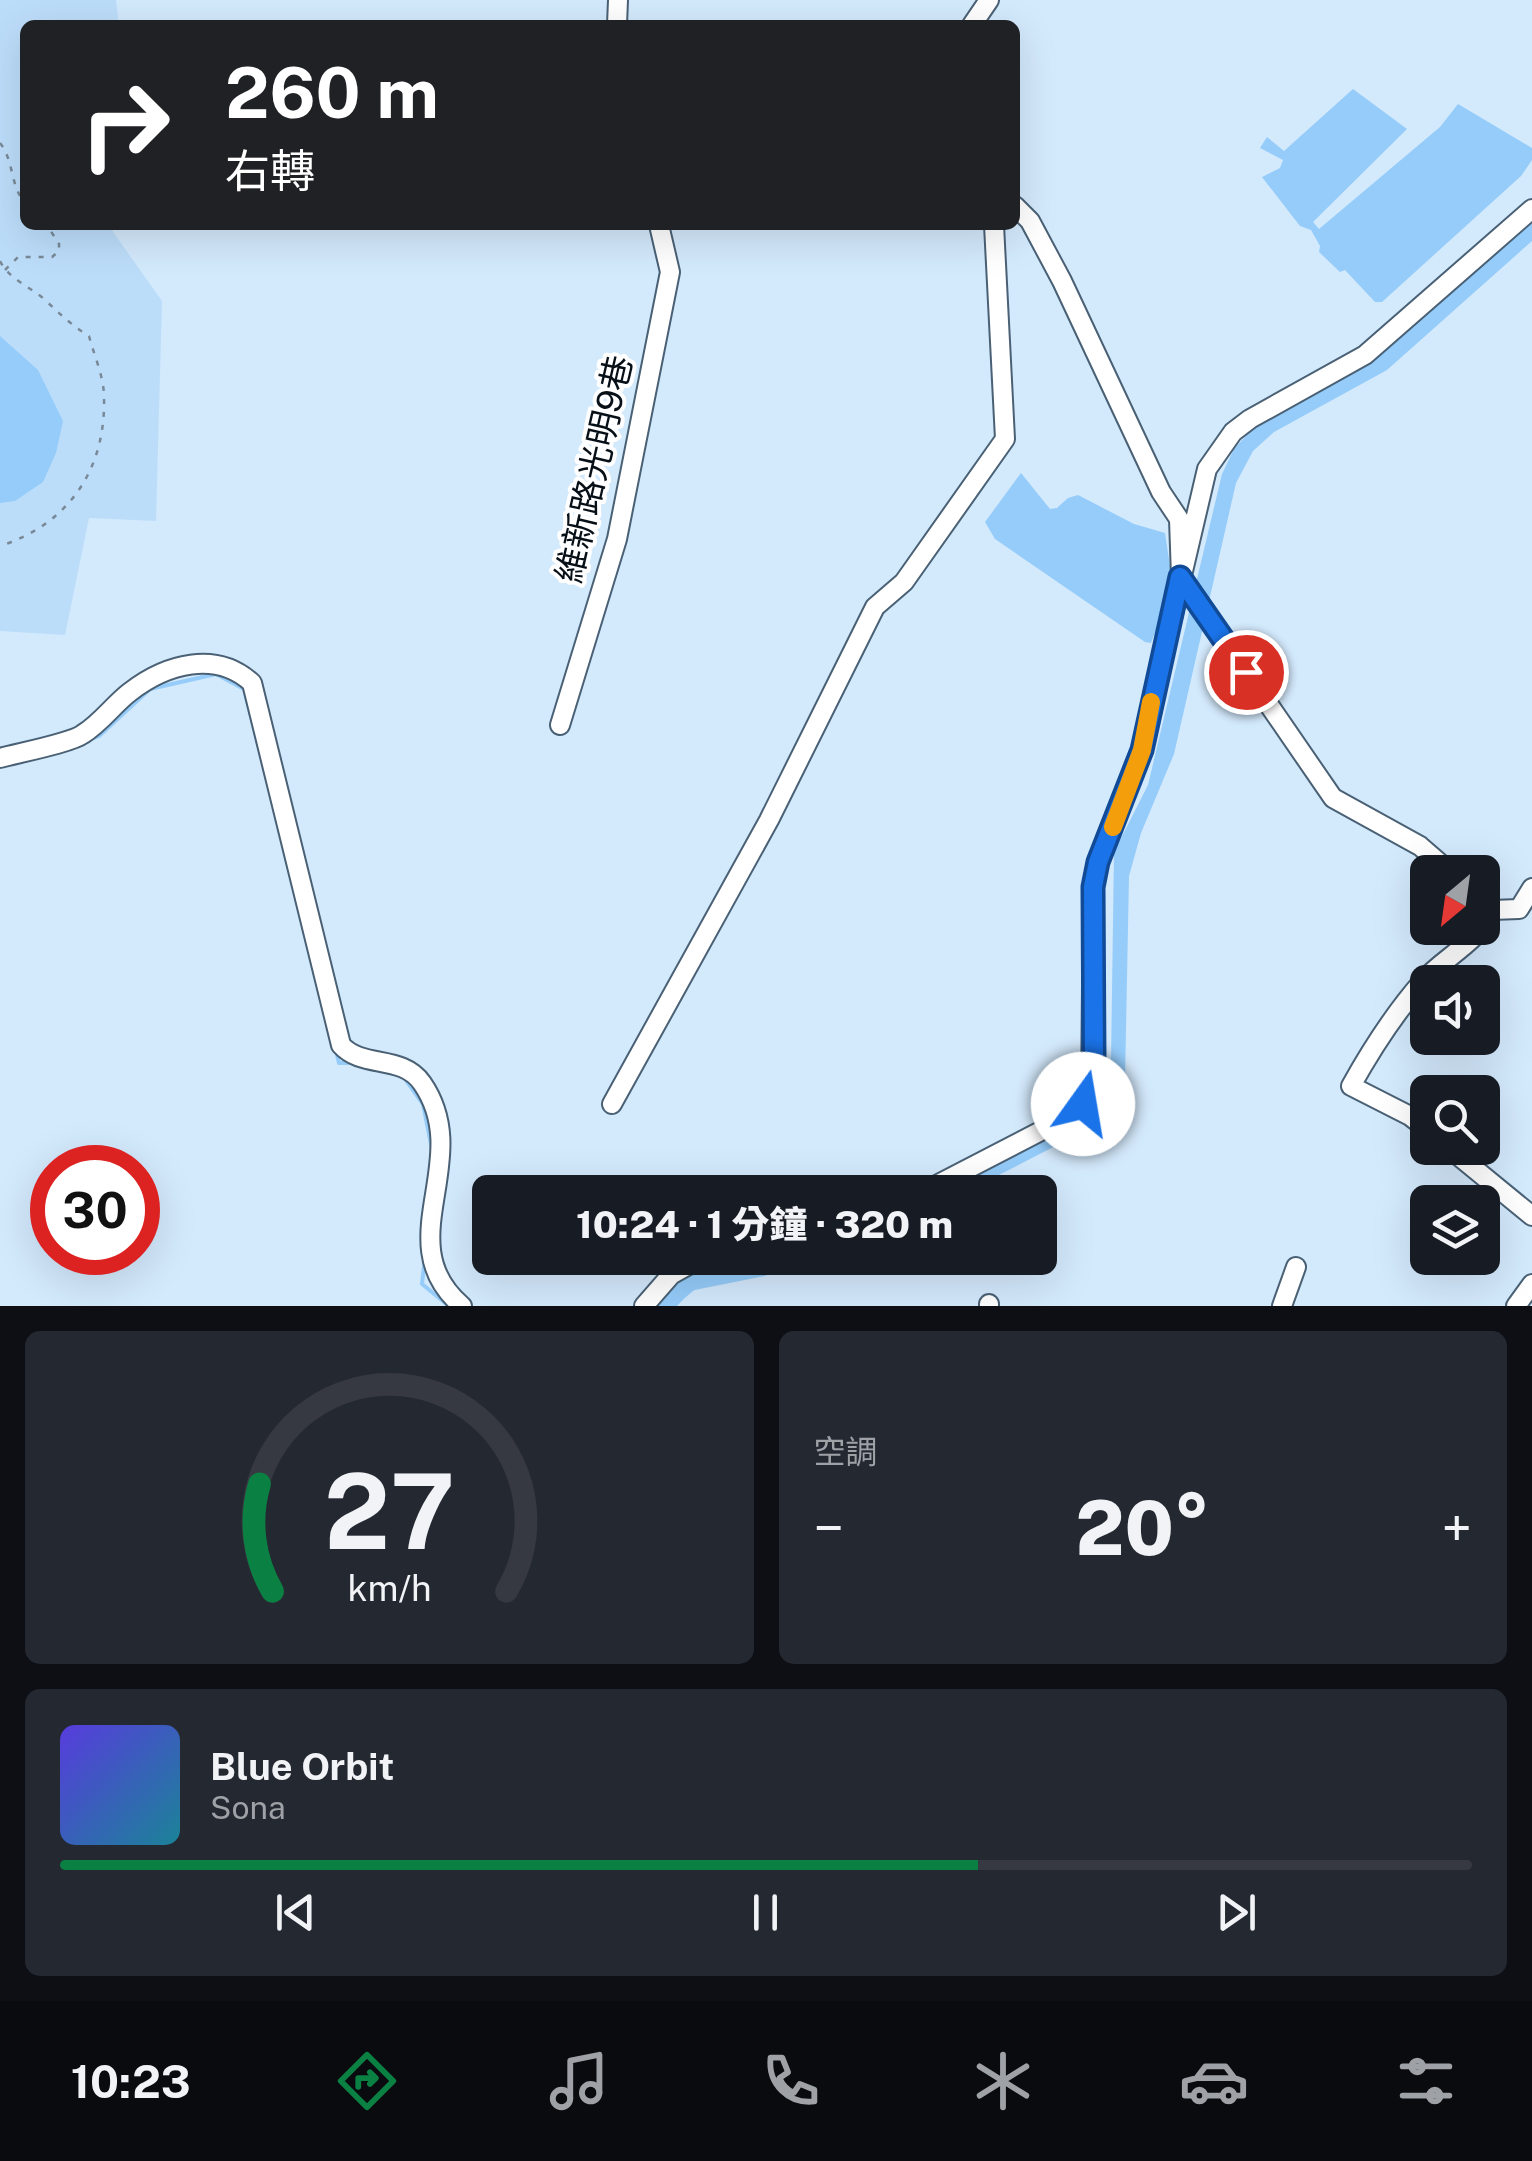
<!DOCTYPE html>
<html lang="zh-TW">
<meta charset="utf-8">
<style>
body{margin:0;font-family:"Public Sans","Noto Sans TC",sans-serif;background:#242831;color:#f1f3f6;height:100vh;display:flex;flex-direction:column;font-size:38px;white-space:nowrap}
*{box-sizing:border-box;margin:0}
p{font-size:32px;color:#9ea1a6}
.icon{flex:none;width:55px;height:55px;fill:none;stroke:currentColor;stroke-width:2;stroke-linecap:round;stroke-linejoin:round}
.map{position:relative;height:1306px;overflow:hidden}
.panel{display:flex;flex-direction:column;gap:25px;padding:25px;background:#0d0f14;flex:1}
.panel>*{flex:none}
.top-card{position:absolute;left:20px;top:20px;width:1000px;height:210px;border-radius:15px;box-shadow:0 10px 40px #0002;background:#202124;color:#fff;overflow:hidden}
.needle{width:65px;rotate:209deg}
.fabs{position:absolute;left:1410px;top:855px;display:grid;gap:20px}
.fabs a{display:grid;place-items:center;width:90px;height:90px;border-radius:15px;background:#171b24;box-shadow:0 10px 40px #0002;font-size:50px}
.speed{position:absolute;left:30px;top:1145px;display:flex;gap:20px;font-size:50px;font-weight:700;text-align:center}
.speed>*{display:grid;place-content:center;width:130px;height:130px;border-radius:50%;background:#171b24;box-shadow:0 10px 40px #0002;line-height:1}
.speed .limit{border:15px solid #d22;background:#fff;color:#111}
.pin{position:absolute;display:grid;place-items:center;width:85px;height:85px;color:#fff;margin:-42px;border:5px solid #fff;border-radius:50%;box-shadow:0 2px 10px #0007}
.me{position:absolute;width:110px;margin:-55px;rotate:13deg;stroke-linejoin:round;filter:drop-shadow(0 0 8px #0008)}
.turn{display:flex;align-items:center;gap:35px;height:210px;padding:0 40px;font-size:45px}
.turn .icon{width:130px;height:130px;stroke-width:2.5}
.turn b{display:block;font-size:70px;line-height:85px}
.big{font-size:75px;font-weight:800;line-height:1.1}
.panel .card{flex:1;display:flex;flex-direction:column;justify-content:center;gap:15px;min-width:0;padding:0 35px;border-radius:15px;background:#242831}
.panel .dial{align-items:center;gap:0}
.dial svg{height:260px;overflow:visible;fill:none;stroke:#363941;stroke-width:7;stroke-linecap:round;text-anchor:middle}
.dial text{fill:#f1f3f6;stroke:none}
.song{display:flex;align-items:center;gap:30px}
.cover{width:120px;height:120px;border-radius:15px;background:linear-gradient(135deg,hsl(250 70% 55%),hsl(190 70% 35%))}
.played{height:10px;border-radius:5px;background:linear-gradient(90deg,#0b8043 65%,#363941 65%)}
.keys{display:flex;justify-content:space-around;direction:ltr}
.heat{display:flex;justify-content:space-between;align-items:center;font-size:55px;direction:ltr}
.panel .tiles{flex:1;display:grid;gap:25px;grid-template-columns:1fr 1fr}
.card:last-child{grid-column:span 2}
.trip{position:absolute;left:472px;top:1175px;width:585px;height:100px;border-radius:15px;background:#171b24;box-shadow:0 10px 40px #0002;font-weight:800;line-height:100px;text-align:center}
.tab-bar{display:flex;height:160px;justify-content:space-around;align-items:center;background:#090b0e;color:#9ea1a6}
.tab-bar .icon{width:70px;height:70px}
.tab-bar .current{color:#0b8043}
.tab-bar b{font-size:45px;color:#f1f3f6}
.map>svg:first-child{display:block}
.built{fill:#bcddfa}
.water{fill:#95ccfa}
.lines{fill:none;stroke-linecap:round;stroke-linejoin:round}
.stream{stroke:#95ccfa;stroke-width:4}
.canal{stroke:#95ccfa;stroke-width:15}
.minor-casing{stroke:#4a6175;stroke-width:22}
.path{stroke:#798997;stroke-width:2.5;stroke-dasharray:5 8;stroke-linecap:butt}
.minor{stroke:#fff;stroke-width:18}
.route-casing{stroke:#114b97;stroke-width:25}
.route{stroke:#1a73e8;stroke-width:18}
.slow{stroke:#f59e0b;stroke-width:18}
.labels{text-anchor:middle;dominant-baseline:central;stroke-width:8;stroke-linejoin:round;paint-order:stroke}
.street-label{font-size:35px;fill:#070f17;stroke:#fff}
</style>
<div class="map">
<svg width="1532" height="1306" viewBox="0 0 1532 1306">
<rect width="100%" height="100%" fill="#d3e9fc"/>
<path class="built" d="M 0,0 L 116,0 L 119,25 L 25,25 L 25,225 L 113,225 L 113,232 L 162,301 L 156,521 L 89,518 L 65,635 L 0,631 Z"/>
<path class="water" d="M 1353,89 L 1407,129 L 1313,222 L 1319,229 L 1440,127 L 1458,104 L 1532,148 L 1532,160 L 1521,176 L 1382,302 L 1375,302 L 1345,270 L 1340,272 L 1319,252 L 1320,246 L 1311,230 L 1300,226 L 1262,177 L 1280,168 L 1283,160 L 1260,148 L 1267,137 L 1284,151 Z
M 1532,221 L 1532,241 L 1387,370 L 1274,432 L 1253,451 L 1236,483 L 1174,754 L 1141,833 L 1129,876 L 1125,1080 C 1116,1102 1108,1116 1088,1129 L 966,1192 L 932,1192 L 1078,1116 L 1106,1085 L 1111,1062 L 1114,852 L 1148,785 L 1222,474 L 1234,449 L 1255,426 L 1378,357 Z
M 0,336 L 38,370 L 63,421 L 56,453 L 43,482 L 15,501 L 0,503 Z
M 1021,473 L 1050,509 L 1057,508 L 1068,498 L 1078,495 L 1134,524 L 1165,533 L 1173,586 L 1151,643 L 1145,642 L 995,539 L 985,522 Z
M 705,1258 L 800,1258 L 715,1273 L 675,1306 L 655,1306 L 682,1275 Z"/>
<g class="lines">
<path class="stream" d="M 91,739 L 99,736 L 150,689 L 216,674 L 244,689 L 267,779
M 336,1050 L 339,1063 L 357,1063
M 403,1076 L 423,1104 L 432,1149
M 425,1258 L 422,1284 L 449,1306"/>
<path class="canal" d="M 667,1306 L 687,1284 L 762,1269 L 791,1258"/>
<g class="minor-casing">
<path id="minor" d="M 617,25 L 618,0
M 972,25 L 989,0
M 1015,206 L 1030,221 L 1062,281 L 1161,492 L 1179,519 L 1181,577 L 1333,798 L 1420,846 L 1450,872
M 560,725 L 617,539 L 670,272 L 659,225
M 0,758 C 18,753 71,743 83,734 C 101,723 114,704 130,692 C 166,664 216,650 252,683 L 341,1045 C 362,1069 402,1054 422,1083 C 476,1161 387,1242 462,1306
M 1483,902 L 1492,910 L 1519,909 L 1532,888
M 612,1104 L 769,820 L 875,607 L 904,582 L 1005,439 L 994,225
M 1428,1130 L 1410,1116 L 1351,1086 C 1371,1050 1395,1013 1422,982 C 1444,957 1481,941 1492,910
M 1449,1148 L 1532,1216
M 923,1192 L 1064,1119 L 1083,1103 L 1091,1089 L 1093,887 L 1098,862 L 1141,750 L 1207,469 L 1233,432 L 1250,419 L 1365,355 L 1532,209
M 644,1306 L 671,1275 L 701,1258
M 989,1306 L 989,1304
M 1282,1306 L 1296,1267
M 1516,1306 L 1532,1284"/>
</g>
<path class="path" d="M 0,143 C 14,160 10,186 25,203
M 0,261 C 9,279 29,286 44,299 C 59,313 71,325 89,336 C 94,355 104,377 104,397 C 106,469 69,524 0,546
M 5,270 L 18,257 L 52,257 L 59,251 L 59,244 L 47,225"/>
<use href="#minor" class="minor"/>
</g>
<g class="lines">
<g class="route-casing">
<path id="route" d="M 1083,1104 L 1091,1089 L 1094,1063 L 1093,887 L 1098,862 L 1142,750 L 1180,577 L 1246,672"/>
</g>
<use href="#route" class="route"/>
<path class="slow" d="M 1113,827 L 1142,750 L 1151,702"/>
</g>
<g class="labels">
<g class="street-label">
<text transform="translate(594 469) rotate(-77)">維新路光明9巷</text>
</g>
</g>
</svg>
<div class="fabs">
<a><svg class="needle" viewBox="-14 -14 28 28"><path d="M0-13l5 13h-10z" fill="#e53935"/><path d="M0 13l5-13h-10z" fill="#9ea1a6"/></svg></a>
<a><svg class="icon" aria-label="sound" viewBox="0 0 24 24"><path d="M4 9h4l5-4v14l-5-4H4zM17 9q2 3 0 6"/></svg></a>
<a><svg class="icon" aria-label="search" viewBox="0 0 24 24"><circle cx="10" cy="10" r="6"/><path d="M15 15l6 6"/></svg></a>
<a><svg class="icon" aria-label="layers" viewBox="0 0 24 24"><path d="M12 4l9 5-9 5-9-5zM3 14l9 5 9-5"/></svg></a>
</div>
<div class="speed"><div class="limit">30</div></div>
<div class="pin" style="left:1246px;top:672px;background:#d93025"><svg class="icon" aria-label="arrive" viewBox="0 0 24 24"><path d="M6 21V4h12l-3 4 3 4H6"/></svg></div>
<svg class="me" style="left:1083px;top:1104px" viewBox="-20 -20 40 40"><circle r="19" fill="#fff"/><path d="M0-13L10 11 0 6-10 11z" fill="#1a73e8"/></svg>
<div class="trip">10:24 · 1 分鐘 · 320 m</div>
<div class="top-card">
<div class="turn"><svg class="icon" aria-label="right" viewBox="0 0 24 24"><path d="M7 20v-9h11M14 6l5 5-5 5"/></svg><div><b>260 m</b>右轉</div></div>
</div>
</div>
<section class="panel">
<div class="tiles">
<div class="card dial"><svg viewBox="0 0 100 80">
<path d="M14 69A42 42 0 1 1 86 69"/>
<path d="M14 69A42 42 0 0 1 10 36" stroke="#0b8043"/>
<text x="50" y="56" font-size="32" font-weight="700">27</text>
<text x="50" y="72" font-size="11">km/h</text>
</svg></div>
<div class="card"><p>空調</p>
<div class="heat"><a>−</a><b class="big">20°</b><a>+</a></div>
</div>
<div class="card">
<div class="song"><i class="cover"></i><div><b>Blue Orbit</b><p>Sona</p></div></div>
<div class="played"></div>
<div class="keys"><svg class="icon" aria-label="previous" viewBox="0 0 24 24"><path d="M18 5L8 12l10 7zM5 5v14"/></svg><svg class="icon" aria-label="pause" viewBox="0 0 24 24"><path d="M8 5v14M16 5v14"/></svg><svg class="icon" aria-label="next" viewBox="0 0 24 24"><path d="M6 5l10 7-10 7zM19 5v14"/></svg></div>
</div>
</div>
</section>
<nav class="tab-bar">
<b>10:23</b>
<svg class="icon current" aria-label="directions" viewBox="0 0 24 24"><path d="M12 3l9 9-9 9-9-9zM9 14v-3h6M13 9l2 2-2 2"/></svg>
<svg class="icon" aria-label="music" viewBox="0 0 24 24"><path d="M9 18V5l10-2v13"/><circle cx="6" cy="18" r="3"/><circle cx="16" cy="16" r="3"/></svg>
<svg class="icon" aria-label="phone" viewBox="0 0 24 24"><path d="M5 4h4l2 5-3 2q2 4 5 5l2-3 5 2v4C11 20 4 13 5 4z"/></svg>
<svg class="icon" aria-label="climate" viewBox="0 0 24 24"><path d="M12 3v18M4 7l16 10M4 17L20 7"/></svg>
<svg class="icon" aria-label="car" viewBox="0 0 24 24"><path d="M5 17H2v-5l4-1 3-4h7l3 4 3 1v5h-3M9 17h6M6 11h13"/><circle cx="7" cy="17" r="2"/><circle cx="17" cy="17" r="2"/></svg>
<svg class="icon" aria-label="filters" viewBox="0 0 24 24"><path d="M4 7h16M4 17h16"/><circle cx="9" cy="7" r="2"/><circle cx="15" cy="17" r="2"/></svg>
</nav>
